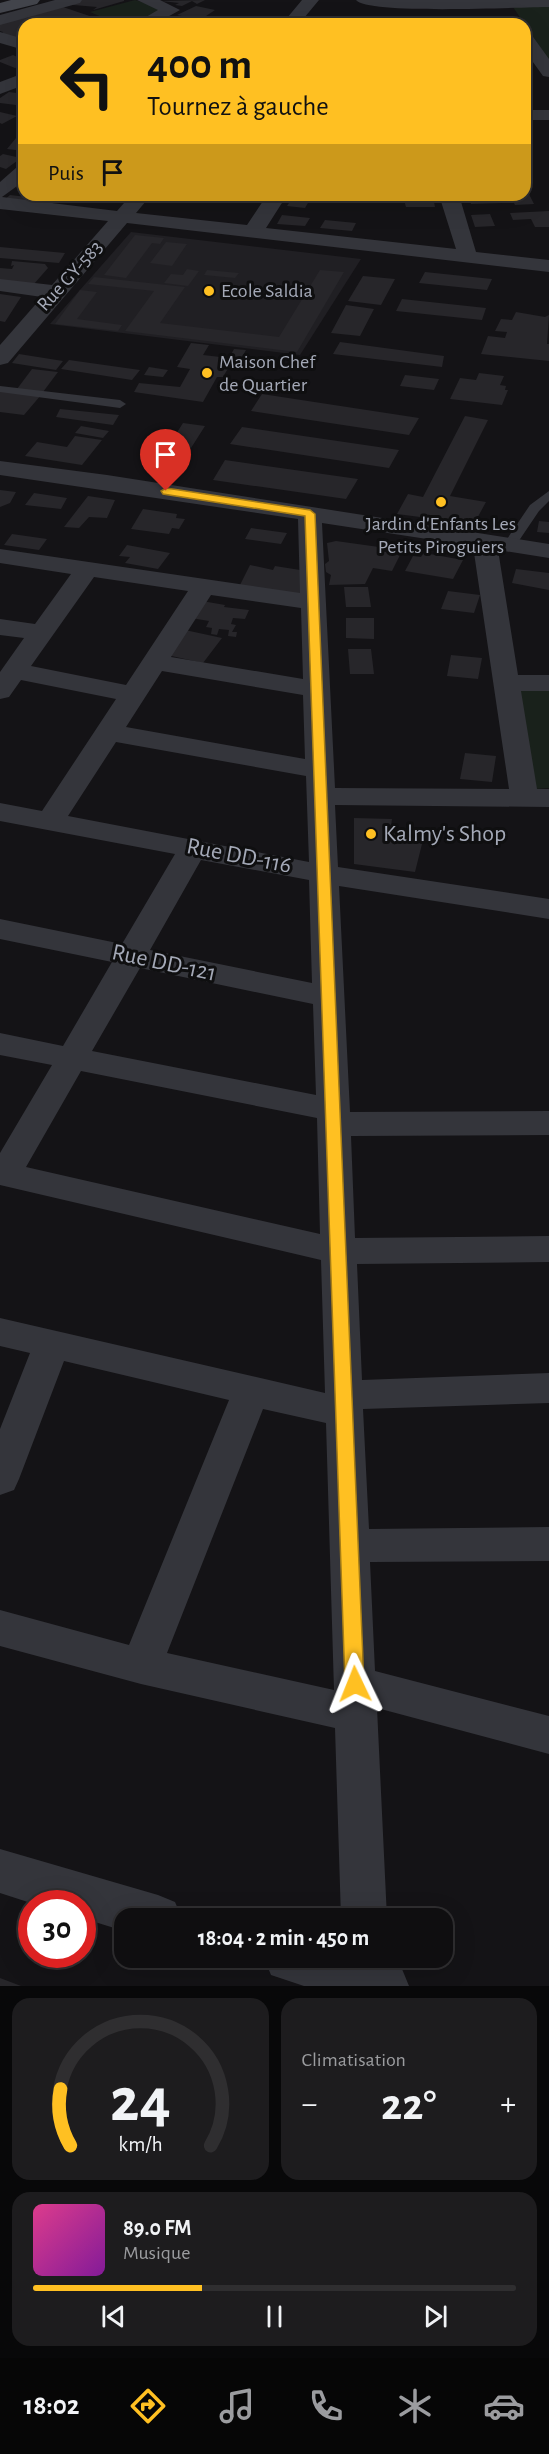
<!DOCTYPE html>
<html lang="fr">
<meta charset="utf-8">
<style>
body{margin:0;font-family:"Alegreya Sans",sans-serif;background:#1d1c1e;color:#f1f3f6;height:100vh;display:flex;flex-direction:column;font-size:22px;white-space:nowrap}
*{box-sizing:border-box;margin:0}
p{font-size:20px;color:#9b9c9f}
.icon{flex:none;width:33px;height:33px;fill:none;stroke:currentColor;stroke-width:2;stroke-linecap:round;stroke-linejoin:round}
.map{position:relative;height:1986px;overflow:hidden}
.panel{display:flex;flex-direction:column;gap:12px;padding:12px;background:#080809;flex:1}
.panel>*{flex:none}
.banner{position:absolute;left:18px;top:18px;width:513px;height:183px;border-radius:18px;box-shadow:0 6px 24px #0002,0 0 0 2px #2f2e30;background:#ffc022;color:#111;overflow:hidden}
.speed{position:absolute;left:18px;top:1890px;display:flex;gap:12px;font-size:30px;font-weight:700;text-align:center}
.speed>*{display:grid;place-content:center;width:78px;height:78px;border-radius:50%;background:#0f0e10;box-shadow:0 6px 24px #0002,0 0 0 2px #2f2e30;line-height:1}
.speed .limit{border:9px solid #d22;background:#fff;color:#111}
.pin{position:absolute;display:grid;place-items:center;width:51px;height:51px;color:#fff;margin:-62px -26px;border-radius:50% 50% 50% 0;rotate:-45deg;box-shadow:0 0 6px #0007}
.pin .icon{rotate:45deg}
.me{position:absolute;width:66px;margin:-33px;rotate:358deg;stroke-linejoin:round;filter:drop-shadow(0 0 4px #0008)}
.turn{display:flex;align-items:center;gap:21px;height:126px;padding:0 30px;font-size:27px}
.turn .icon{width:78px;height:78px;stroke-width:2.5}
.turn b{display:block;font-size:42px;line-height:51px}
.then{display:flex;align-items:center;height:57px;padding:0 30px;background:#0003;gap:12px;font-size:22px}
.big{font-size:45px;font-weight:600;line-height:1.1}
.panel .card{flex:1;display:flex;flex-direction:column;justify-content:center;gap:9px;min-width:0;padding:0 21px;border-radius:18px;background:#1d1c1e}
.panel .dial{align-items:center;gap:0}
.dial svg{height:156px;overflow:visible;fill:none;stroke:#2f2e30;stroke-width:7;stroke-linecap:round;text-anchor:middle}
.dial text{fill:#f1f3f6;stroke:none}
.song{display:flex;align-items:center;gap:18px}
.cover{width:72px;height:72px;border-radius:9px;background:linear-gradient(135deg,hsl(330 70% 55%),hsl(290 70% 35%))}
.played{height:6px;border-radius:3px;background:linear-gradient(90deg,#ffc022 35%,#2f2e30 35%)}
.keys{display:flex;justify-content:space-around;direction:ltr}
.heat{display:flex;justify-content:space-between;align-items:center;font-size:33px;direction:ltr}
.panel .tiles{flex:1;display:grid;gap:12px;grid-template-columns:1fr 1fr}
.card:last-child{grid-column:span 2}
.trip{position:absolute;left:114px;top:1908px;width:339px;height:60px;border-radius:18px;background:#0f0e10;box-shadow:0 6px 24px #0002,0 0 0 2px #2f2e30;font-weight:600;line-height:60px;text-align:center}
.dock{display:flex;height:96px;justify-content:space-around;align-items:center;background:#060606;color:#9b9c9f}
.dock .icon{width:42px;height:42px}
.dock .selected{color:#ffc022}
.dock b{font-size:27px;color:#f1f3f6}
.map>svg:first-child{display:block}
.built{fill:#201f23}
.green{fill:#19211b}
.building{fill:#27262a}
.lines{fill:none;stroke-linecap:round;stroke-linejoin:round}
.service{fill:#34353b;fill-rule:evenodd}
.minor{fill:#34353b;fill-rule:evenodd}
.tertiary{fill:#34353b;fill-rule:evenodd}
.secondary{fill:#42444b;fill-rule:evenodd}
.route{fill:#ffc022;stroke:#a67d16;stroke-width:1.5}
.poi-dot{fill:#ffc022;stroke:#0f0f10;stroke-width:2}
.labels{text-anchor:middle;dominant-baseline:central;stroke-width:6;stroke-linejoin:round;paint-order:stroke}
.far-street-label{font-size:20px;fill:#a4a9b7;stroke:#0f0f10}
.far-poi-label{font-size:20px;fill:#a4a9b7;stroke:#0f0f10;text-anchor:start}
.poi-label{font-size:24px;fill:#a4a9b7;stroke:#0f0f10;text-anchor:start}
.street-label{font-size:24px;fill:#a4a9b7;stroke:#0f0f10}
</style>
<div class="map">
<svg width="549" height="1986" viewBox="0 0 549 1986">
<rect width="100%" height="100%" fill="#141316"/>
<path class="built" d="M 131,232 L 361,259 L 300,355 L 50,324 Z"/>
<path class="green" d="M 135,0 L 167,10 C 130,27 127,28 90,12 Z
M 549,4 L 549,61 L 513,7 Z
M 517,687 L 549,687 L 549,788 L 534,789 Z"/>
<path class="building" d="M 78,0 L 124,0 L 124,1 L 93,10 L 97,7 L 62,4 Z
M 205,0 L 197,4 L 192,1 L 182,6 L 175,5 L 179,3 L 161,1 Z
M 196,6 L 215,10 L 200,20 L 177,15 Z
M 63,7 L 113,24 L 24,24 L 24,43 L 1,35 L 3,32 L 0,31 L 0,24 Z
M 173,17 L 199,23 L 198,24 L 158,24 Z
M 13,55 L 24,60 L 24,65 L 15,68 L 0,62 L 0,60 Z
M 9,92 L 24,94 L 24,100 L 16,105 L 0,103 L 0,98 Z
M 0,112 L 17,116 L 2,124 L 0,123 Z
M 16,138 L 24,138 L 24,151 L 7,149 Z
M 3,154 L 21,158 L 6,169 L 0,167 L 0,156 Z
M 529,194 L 534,204 L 515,205 L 510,195 Z
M 10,195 L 44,199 L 47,195 L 60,195 L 49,208 L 2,202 Z
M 76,195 L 110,195 L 104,202 L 73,199 Z
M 229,195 L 255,195 L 250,203 L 229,201 Z
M 294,195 L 296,195 L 312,196 L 305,208 L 287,206 Z
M 500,195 L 502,203 L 471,204 L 469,196 Z
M 403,197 L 433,197 L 435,207 L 406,207 Z
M 549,211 L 549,227 L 535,227 L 531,219 L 513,220 L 510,213 Z
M 490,214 L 495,226 L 475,227 L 471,215 Z
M 282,215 L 310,218 L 305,226 L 277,224 Z
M 325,220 L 356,223 L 352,231 L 320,228 Z
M 135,235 L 164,238 L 160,244 L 152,243 L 126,278 L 104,275 Z
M 166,242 L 187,244 L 172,266 L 150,263 Z
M 0,247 L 65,253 L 59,263 L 0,258 Z
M 12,261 L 45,264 L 48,268 L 34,284 L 0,281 L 0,268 L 12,269 L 14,265 L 11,266 Z
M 187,269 L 199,271 L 188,286 L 164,283 L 171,274 L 183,275 Z
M 207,270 L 239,273 L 235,278 L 204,275 Z
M 320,270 L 344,272 L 297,352 L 125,331 L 154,291 L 88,284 L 94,277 L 185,287 L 160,323 L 279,337 Z
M 425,272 L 492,279 L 487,290 L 419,283 Z
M 363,276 L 395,279 L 381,305 L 348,301 Z
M 80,290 L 97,292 L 77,319 L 122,325 L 118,331 L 55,324 Z
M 0,294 L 21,297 L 5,322 L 0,321 Z
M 402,299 L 486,308 L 482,320 L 396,311 Z
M 346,305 L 374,309 L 360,336 L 331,333 Z
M 516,312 L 545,317 L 549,315 L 547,344 L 549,344 L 549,361 L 481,354 L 488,336 L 505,338 L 507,332 L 495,331 L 501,319 L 512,320 Z
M 340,342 L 444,356 L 442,367 L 333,354 Z
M 191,343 L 209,345 L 203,355 L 229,358 L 234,349 L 246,350 L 241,359 L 238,359 L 234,365 L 230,365 L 223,377 L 217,377 L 203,402 L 134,392 L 139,383 L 180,387 L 190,369 L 177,367 Z
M 19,354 L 63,361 L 56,370 L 12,363 Z
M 69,360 L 140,370 L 132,380 L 61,369 Z
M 149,367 L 168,370 L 163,377 L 144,375 Z
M 32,369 L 58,372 L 43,392 L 17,389 Z
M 479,373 L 504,376 L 500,385 L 506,386 L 505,390 L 508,390 L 502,405 L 450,399 L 460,378 L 476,380 Z
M 405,375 L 439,379 L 434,390 L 400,386 Z
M 0,390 L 41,395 L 24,415 L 0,412 Z
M 262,394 L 419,418 L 409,435 L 251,411 Z
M 60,409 L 119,415 L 113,425 L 56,417 Z
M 465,416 L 488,420 L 450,496 L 486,502 L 474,524 L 397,514 L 408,494 L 423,497 Z
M 183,423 L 205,426 L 191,448 L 169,445 Z
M 81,426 L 109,431 L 103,438 L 75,433 Z
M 242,427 L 399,450 L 389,468 L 230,444 Z
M 75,436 L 102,440 L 82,465 L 25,456 L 37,442 L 67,447 Z
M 157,450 L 183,453 L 177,464 L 151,460 Z
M 225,460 L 358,479 L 346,499 L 213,480 Z
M 0,490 L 16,492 L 10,503 L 0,507 Z
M 34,493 L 67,498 L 61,509 L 25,505 Z
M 88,496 L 115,500 L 107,518 L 89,517 L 79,528 L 64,527 Z
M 143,509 L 177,514 L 176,518 L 185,519 L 179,529 L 172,528 L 169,534 L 131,529 Z
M 539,521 L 549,522 L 549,533 L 537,532 Z
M 251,528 L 287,533 L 281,544 L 245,539 Z
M 12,534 L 47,539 L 39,550 L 4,545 Z
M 336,541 L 379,547 L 378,551 L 386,552 L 390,548 L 402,551 L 392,571 L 373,568 L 365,584 L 329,585 L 331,575 L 326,572 L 325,564 L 329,561 L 327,543 Z
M 127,545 L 170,553 L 158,569 L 125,563 L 130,557 L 119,556 Z
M 424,553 L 463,560 L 453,579 L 405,571 L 413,556 L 421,557 Z
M 250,565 L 273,570 L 275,566 L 300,570 L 300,596 L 238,589 Z
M 516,569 L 549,573 L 549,590 L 512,583 Z
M 344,587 L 368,587 L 371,607 L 346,607 Z
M 448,591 L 480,595 L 474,613 L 441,609 Z
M 202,601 L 225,605 L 224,607 L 249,610 L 245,619 L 233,618 L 231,624 L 236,625 L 232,632 L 237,632 L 236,637 L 228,636 L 229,630 L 219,629 L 217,635 L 211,634 L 212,628 L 206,627 L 209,621 L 191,618 Z
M 346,618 L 374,618 L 374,639 L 346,638 Z
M 185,630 L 222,638 L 203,663 L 167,655 Z
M 348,649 L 371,649 L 374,674 L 350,674 Z
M 451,655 L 482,658 L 478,679 L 447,676 Z
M 465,753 L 496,756 L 492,782 L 460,779 Z
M 354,818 L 392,819 L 390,833 L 409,835 L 409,840 L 423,840 L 415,872 L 354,864 Z
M 0,1978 L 21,1986 L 0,1986 Z"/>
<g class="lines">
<path class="service" d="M 0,386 L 120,400 L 126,404 L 120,408 L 0,392 Z
M 549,491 L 549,501 L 539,511 L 514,548 L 504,548 L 503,545 L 530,505 Z"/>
<path class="minor" d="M 55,0 L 82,0 L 80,3 L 0,25 L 0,15 Z
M 137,0 L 160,0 L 180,10 L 155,24 L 134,24 L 158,10 Z
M 302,0 L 319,0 L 299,24 L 282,24 Z
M 0,32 L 24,39 L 24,50 L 0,43 Z
M 24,73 L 24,85 L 0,94 L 0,82 Z
M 525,110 L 549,110 L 549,120 L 525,120 Z
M 24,165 L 24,181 L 2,197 L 117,211 L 131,195 L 151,195 L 136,213 L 247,225 L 267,195 L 287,195 L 266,228 L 456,249 L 439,195 L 459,195 L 476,252 L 549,260 L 549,272 L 127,223 L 8,363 L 0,365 L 0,345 L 42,297 L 0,291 L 0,279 L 52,285 L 108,221 L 0,209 L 0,182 L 17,167 Z
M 0,461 L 107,475 L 549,544 L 549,558 L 498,550 L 518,675 L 549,675 L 549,691 L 521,691 L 537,789 L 549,789 L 549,807 L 335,805 L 338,867 L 549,899 L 549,919 L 339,886 L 350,1112 L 549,1111 L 549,1135 L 351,1136 L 355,1238 L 549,1236 L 549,1262 L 357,1264 L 362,1380 L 549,1373 L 549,1403 L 363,1409 L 369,1529 L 549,1527 L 549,1561 L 370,1562 L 375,1671 L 549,1716 L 549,1754 L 377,1708 L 387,1918 L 341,1918 L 335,1728 L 141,1684 L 0,1646 L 0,1610 L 129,1645 L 229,1400 L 64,1361 L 19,1479 L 14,1490 L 0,1495 L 0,1429 L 30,1353 L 0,1346 L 0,1318 L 325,1393 L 321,1260 L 0,1185 L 0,1153 L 52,1065 L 0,1055 L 0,1033 L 63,1046 L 112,962 L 0,939 L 0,919 L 122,944 L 175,854 L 0,821 L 0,803 L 42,811 L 116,699 L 21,680 L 9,697 L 0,699 L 0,672 L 24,638 L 0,635 L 0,619 L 35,624 L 71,574 L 0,563 L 0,549 L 300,593 L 298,519 L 0,475 ZM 322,523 L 473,546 L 509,789 L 335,788 ZM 94,577 L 188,591 L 126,685 L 31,666 ZM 211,595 L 301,608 L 303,679 L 171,657 ZM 162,671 L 303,695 L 305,759 L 126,727 ZM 116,742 L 306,776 L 309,862 L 68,816 ZM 201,860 L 309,880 L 312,983 L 150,950 ZM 140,968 L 313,1004 L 316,1095 L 92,1051 ZM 81,1071 L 317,1118 L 320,1234 L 26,1167 ZM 263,1409 L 326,1423 L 334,1690 L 167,1653 Z"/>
<path class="tertiary" d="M 356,0 L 549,0 L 549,7 C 522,7 367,15 356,0 Z
M 525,33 L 531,34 L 549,59 L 549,77 L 543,76 L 525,51 Z
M 0,1849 L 158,1895 L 175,1902 L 182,1918 L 124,1918 L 124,1931 L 82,1918 L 82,1904 L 34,1904 L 0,1893 Z
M 264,1958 L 369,1958 L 402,1969 L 409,1986 L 304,1986 L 271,1975 Z"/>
<path class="secondary" d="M 11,0 L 40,0 L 37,4 L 0,13 L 0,3 Z"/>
</g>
<path class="route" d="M 166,488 L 310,510 L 315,514 L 364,1684 L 361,1689 L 355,1692 L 348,1689 L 345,1684 L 305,516 L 163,494 L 161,491 Z"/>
<g class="poi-dot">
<circle cx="209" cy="291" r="6"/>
<circle cx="207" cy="373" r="6"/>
<circle cx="441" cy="502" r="6"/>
<circle cx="371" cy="834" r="6"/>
</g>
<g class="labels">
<g class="far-street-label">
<text transform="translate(70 276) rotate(-48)">Rue GY-583</text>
</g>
<g class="far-poi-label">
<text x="221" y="291">Ecole Saldia</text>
<text x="219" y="362">Maison Chef<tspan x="219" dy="23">de Quartier</tspan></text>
<text x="441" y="524" text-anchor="middle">Jardin d'Enfants Les<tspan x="441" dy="23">Petits Piroguiers</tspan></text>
</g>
<g class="poi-label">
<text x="383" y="834">Kalmy's Shop</text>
</g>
<g class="street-label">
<text transform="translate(239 856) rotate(11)">Rue DD-116</text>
<text transform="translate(164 963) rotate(12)">Rue DD-121</text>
</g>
</g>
</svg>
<div class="speed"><div class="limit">30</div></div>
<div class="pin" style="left:166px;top:491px;background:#d93025"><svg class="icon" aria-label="arrive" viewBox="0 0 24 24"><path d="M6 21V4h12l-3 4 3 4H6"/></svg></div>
<svg class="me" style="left:355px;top:1684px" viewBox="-20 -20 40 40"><path d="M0-17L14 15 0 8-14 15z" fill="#ffc022" stroke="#fff" stroke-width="4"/></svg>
<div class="trip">18:04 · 2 min · 450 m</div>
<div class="banner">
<div class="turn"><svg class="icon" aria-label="left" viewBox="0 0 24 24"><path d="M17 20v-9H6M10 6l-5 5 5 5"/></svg><div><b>400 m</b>Tournez à gauche</div></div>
<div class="then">Puis<svg class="icon" aria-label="arrive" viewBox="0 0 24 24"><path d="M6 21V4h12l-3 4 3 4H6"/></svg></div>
</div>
</div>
<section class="panel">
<div class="tiles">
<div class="card dial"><svg viewBox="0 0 100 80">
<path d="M14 69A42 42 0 1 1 86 69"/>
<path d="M14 69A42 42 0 0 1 9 40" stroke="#ffc022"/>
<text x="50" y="56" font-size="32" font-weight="700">24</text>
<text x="50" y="72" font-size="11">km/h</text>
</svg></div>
<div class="card"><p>Climatisation</p>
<div class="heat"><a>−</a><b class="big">22°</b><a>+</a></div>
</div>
<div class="card">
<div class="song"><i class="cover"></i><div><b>89.0 FM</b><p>Musique</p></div></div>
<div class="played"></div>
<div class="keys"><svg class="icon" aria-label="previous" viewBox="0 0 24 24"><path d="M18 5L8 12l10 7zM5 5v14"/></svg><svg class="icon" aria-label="pause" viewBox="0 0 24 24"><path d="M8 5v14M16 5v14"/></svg><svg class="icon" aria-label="next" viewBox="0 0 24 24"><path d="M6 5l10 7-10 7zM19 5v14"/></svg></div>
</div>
</div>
</section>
<nav class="dock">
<b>18:02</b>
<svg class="icon selected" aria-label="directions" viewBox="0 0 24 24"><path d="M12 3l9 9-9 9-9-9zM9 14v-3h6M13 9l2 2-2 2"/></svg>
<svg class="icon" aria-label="music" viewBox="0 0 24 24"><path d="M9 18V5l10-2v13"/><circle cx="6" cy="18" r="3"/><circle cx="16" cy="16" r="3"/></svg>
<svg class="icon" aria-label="phone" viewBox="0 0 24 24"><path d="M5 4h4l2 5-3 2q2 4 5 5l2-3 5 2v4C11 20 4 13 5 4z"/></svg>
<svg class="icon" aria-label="climate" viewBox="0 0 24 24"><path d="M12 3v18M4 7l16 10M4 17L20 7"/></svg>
<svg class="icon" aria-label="car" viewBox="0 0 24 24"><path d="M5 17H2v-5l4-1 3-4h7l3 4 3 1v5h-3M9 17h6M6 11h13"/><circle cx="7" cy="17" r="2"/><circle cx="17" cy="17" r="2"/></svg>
</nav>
